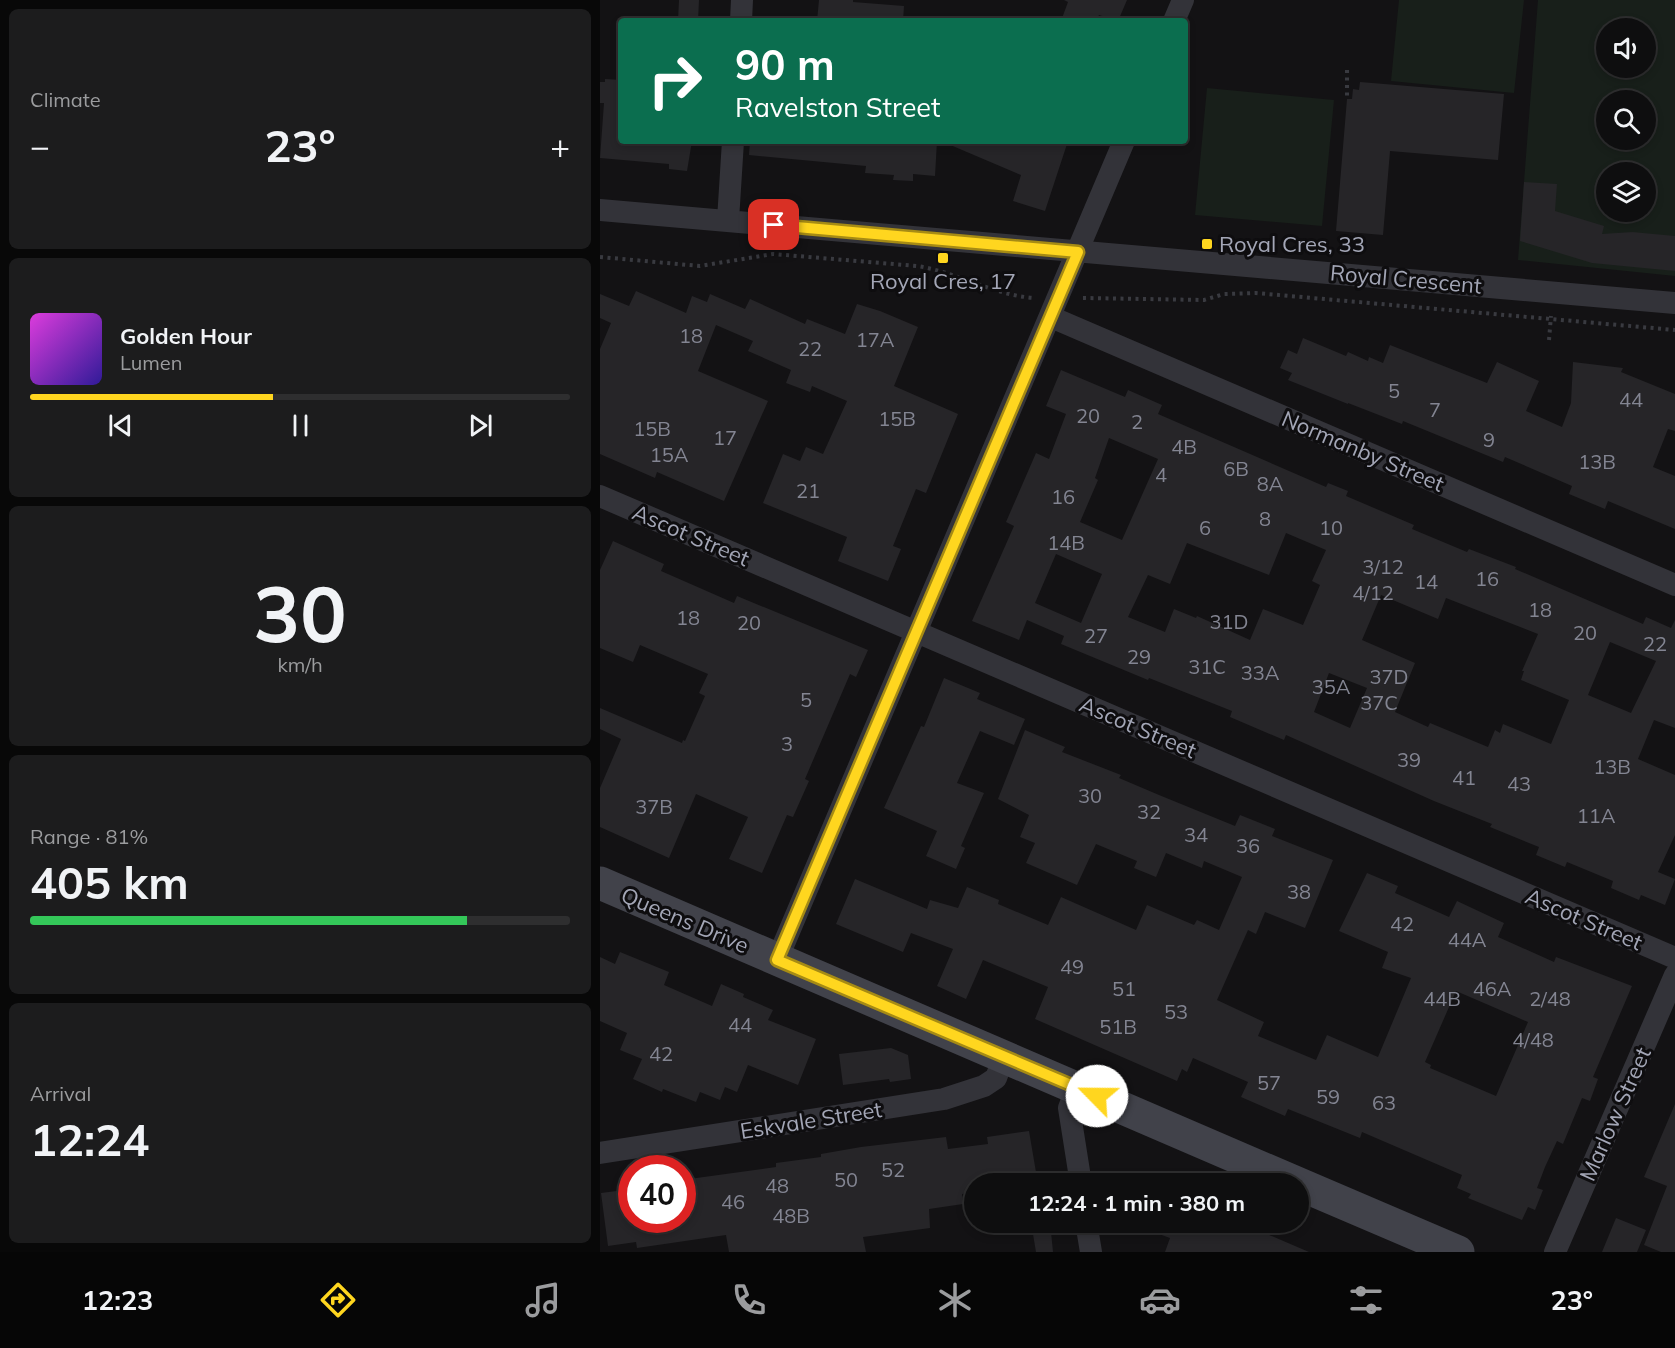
<!DOCTYPE html>
<meta charset="utf-8">
<style>
body{margin:0;font-family:Mulish,sans-serif;background:#1c1c1d;color:#f1f3f6;height:100vh;display:flex;flex-direction:column;font-size:22px;white-space:nowrap}
*{box-sizing:border-box;margin:0}
p{font-size:20px;color:#9b9c9e}
.icon{flex:none;width:33px;height:33px;fill:none;stroke:currentColor;stroke-width:2;stroke-linecap:round;stroke-linejoin:round}
.map{position:relative;flex:1;overflow:hidden}
.details{display:flex;flex-direction:column;gap:9px;padding:9px;background:#080808;width:600px}
.details>*{flex:none}
.top-card{position:absolute;left:18px;top:18px;width:570px;height:126px;border-radius:6px;box-shadow:0 3px 9px #0003,0 0 0 2px #2e2e2f;background:#0b6e4f;color:#fff;overflow:hidden}
.tools{position:absolute;left:996px;top:18px;display:grid;gap:12px}
.tools a{display:grid;place-items:center;width:60px;height:60px;border-radius:50%;background:#0e0e0f;box-shadow:0 3px 9px #0003,0 0 0 2px #2e2e2f;font-size:30px}
.speed{position:absolute;left:18px;top:1155px;display:flex;gap:12px;font-size:30px;font-weight:700;text-align:center}
.speed>*{display:grid;place-content:center;width:78px;height:78px;border-radius:50%;background:#0e0e0f;box-shadow:0 3px 9px #0003,0 0 0 2px #2e2e2f;line-height:1}
.speed .limit{border:9px solid #d22;background:#fff;color:#111}
.pin{position:absolute;display:grid;place-items:center;width:51px;height:51px;color:#fff;margin:-26px;border-radius:12px;box-shadow:0 3px 9px #0006}
.me{position:absolute;width:66px;margin:-33px;rotate:293deg;stroke-linejoin:round;filter:drop-shadow(0 0 4px #0008)}
.turn{display:flex;align-items:center;gap:21px;height:126px;padding:0 18px;font-size:27px}
.turn .icon{width:78px;height:78px;stroke-width:2.5}
.turn b{display:block;font-size:42px;line-height:51px}
.big{font-size:45px;font-weight:700;line-height:1.1}
.details .widget{flex:1;display:flex;flex-direction:column;justify-content:center;gap:9px;min-width:0;padding:0 21px;border-radius:9px;background:#1c1c1d}
.details .dial{align-items:center;gap:0}
.dial b{font-size:78px;line-height:1}
.song{display:flex;align-items:center;gap:18px}
.cover{width:72px;height:72px;border-radius:9px;background:linear-gradient(135deg,hsl(300 70% 55%),hsl(250 70% 35%))}
.played{height:6px;border-radius:3px;background:linear-gradient(90deg,#ffd61f 45%,#2e2e2f 45%)}
.keys{display:flex;justify-content:space-around;direction:ltr}
.heat{display:flex;justify-content:space-between;align-items:center;font-size:33px;direction:ltr}
.charge{height:9px;border-radius:4px;background:linear-gradient(90deg,#34c759 81%,#2e2e2f 0)}
.trip{position:absolute;left:364px;top:1173px;width:345px;height:60px;border-radius:30px;background:#0e0e0f;box-shadow:0 3px 9px #0003,0 0 0 2px #2e2e2f;font-weight:700;line-height:60px;text-align:center}
.dock{display:flex;height:96px;justify-content:space-around;align-items:center;background:#060606;color:#9b9c9e}
.dock .icon{width:42px;height:42px}
.dock .current{color:#ffd61f}
.dock b{font-size:27px;color:#f1f3f6}
main{display:flex;flex:1;min-height:0}
.map>svg:first-child{display:block}
.green{fill:#181f1a;fill-rule:evenodd}
.building{fill:#262528;fill-rule:evenodd}
.lines{fill:none;stroke-linecap:round;stroke-linejoin:round}
.path{stroke:#393a40;stroke-width:4;stroke-dasharray:3 4.5;stroke-linecap:butt}
.street{stroke:#333339;stroke-width:22}
.secondary{stroke:#41424a;stroke-width:33}
.route-casing{stroke:#a68b14;stroke-width:15}
.route{stroke:#ffd61f;stroke-width:10}
.poi-dot{fill:#ffd61f;stroke:#0e0d0f;stroke-width:2}
.labels{text-anchor:middle;dominant-baseline:central;stroke-width:6;stroke-linejoin:round;paint-order:stroke}
.number-label{font-size:20px;fill:#838592}
.poi-label{font-size:22px;fill:#a3a6b6;stroke:#0e0d0f;text-anchor:start}
.street-label{font-size:22px;fill:#a3a6b6;stroke:#0e0d0f}
</style>
<main>
<section class="details">
<div class="widget"><p>Climate</p>
<div class="heat"><a>−</a><b class="big">23°</b><a>+</a></div>
</div>
<div class="widget">
<div class="song"><i class="cover"></i><div><b>Golden Hour</b><p>Lumen</p></div></div>
<div class="played"></div>
<div class="keys"><svg class="icon" aria-label="previous" viewBox="0 0 24 24"><path d="M18 5L8 12l10 7zM5 5v14"/></svg><svg class="icon" aria-label="pause" viewBox="0 0 24 24"><path d="M8 5v14M16 5v14"/></svg><svg class="icon" aria-label="next" viewBox="0 0 24 24"><path d="M6 5l10 7-10 7zM19 5v14"/></svg></div>
</div>
<div class="widget dial"><b>30</b><p>km/h</p></div>
<div class="widget"><p>Range · 81%</p><b class="big">405 km</b><div class="charge"></div></div>
<div class="widget"><p>Arrival</p><b class="big">12:24</b></div>
</section>
<div class="map">
<svg width="1075" height="1252" viewBox="0 0 1075 1252">
<rect width="100%" height="100%" fill="#131214"/>
<path class="green" d="M 799,0 L 924,0 L 914,93 L 791,81 Z
M 938,0 L 1075,0 L 1075,276 L 918,260 ZM 1006,28 L 1046,28 L 1046,68 L 1006,68 ZM 1006,100 L 1046,100 L 1046,140 L 1006,140 ZM 1006,172 L 1046,172 L 1046,212 L 1006,212 Z
M 607,88 L 734,100 L 722,226 L 595,215 Z"/>
<path class="building" d="M 79,0 L 99,0 L 98,21 L 78,21 Z
M 219,0 L 253,0 L 253,2 L 304,6 L 303,21 L 217,21 Z
M 464,0 L 527,0 L 518,21 L 499,15 L 496,21 L 461,21 L 468,2 Z
M 5,79 L 21,80 L 21,141 L 92,141 L 87,171 L 69,169 L 69,164 L 0,158 L 4,103 L 0,103 L 0,82 L 5,82 Z
M 760,82 L 904,94 L 898,160 L 790,151 L 783,235 L 736,231 L 747,99 L 752,99 L 753,89 L 759,90 Z
M 150,141 L 337,141 L 335,176 L 313,174 L 313,181 L 293,180 L 294,175 L 265,173 L 266,166 L 149,155 Z
M 341,141 L 468,141 L 445,211 L 413,201 L 421,175 Z
M 924,182 L 957,184 L 955,211 L 1004,226 L 1002,234 L 1032,232 L 1075,236 L 1075,271 L 992,263 L 920,241 Z
M 36,291 L 86,313 L 92,296 L 107,302 L 110,294 L 145,309 L 150,299 L 205,324 L 207,319 L 245,334 L 257,304 L 280,311 L 318,327 L 294,386 L 358,414 L 326,493 L 316,489 L 293,546 L 301,549 L 288,581 L 238,561 L 247,537 L 163,503 L 183,454 L 200,461 L 206,447 L 223,454 L 247,401 L 212,386 L 210,392 L 186,383 L 191,370 L 148,351 L 153,341 L 116,325 L 98,371 L 168,401 L 124,501 L 57,472 L 55,478 L 0,454 L 0,349 L 11,323 L 0,318 L 0,294 L 29,306 Z
M 703,338 L 746,356 L 748,352 L 768,361 L 769,357 L 783,363 L 790,345 L 887,383 L 897,362 L 939,381 L 926,411 L 962,427 L 971,403 L 973,362 L 1023,368 L 1021,372 L 1075,394 L 1075,431 L 1068,429 L 1053,467 L 1075,476 L 1075,529 L 1008,501 L 1005,509 L 969,494 L 972,486 L 905,457 L 903,462 L 803,421 L 802,424 L 748,403 L 748,404 L 688,380 L 692,373 L 680,368 L 688,350 L 697,354 Z
M 461,370 L 525,397 L 528,390 L 562,405 L 558,414 L 726,487 L 728,483 L 748,491 L 746,496 L 814,525 L 812,529 L 867,552 L 869,549 L 916,567 L 915,569 L 1043,624 L 1046,617 L 1071,628 L 1075,620 L 1075,728 L 1054,720 L 1038,759 L 1075,775 L 1075,835 L 1058,872 L 1075,879 L 1065,905 L 1041,895 L 1039,900 L 1011,888 L 1013,881 L 967,862 L 965,867 L 936,855 L 939,847 L 890,827 L 892,824 L 834,801 L 686,735 L 684,740 L 630,717 L 632,711 L 549,678 L 548,680 L 461,644 L 464,636 L 427,620 L 419,640 L 372,621 L 414,526 L 406,522 L 436,453 L 449,459 L 466,414 L 446,406 ZM 509,438 L 558,459 L 522,540 L 480,522 L 498,480 L 495,478 ZM 686,533 L 726,550 L 712,581 L 720,585 L 703,625 L 663,609 L 650,640 L 597,616 L 596,618 L 574,609 L 565,632 L 528,617 L 548,575 L 570,584 L 587,543 L 669,575 ZM 456,554 L 502,574 L 481,623 L 435,603 ZM 781,595 L 838,619 L 846,598 L 938,634 L 922,671 L 924,671 L 921,680 L 969,700 L 951,744 L 903,724 L 900,733 L 895,730 L 888,747 L 830,723 L 828,727 L 795,712 L 815,663 L 762,640 ZM 1010,642 L 1056,661 L 1031,713 L 988,695 ZM 729,673 L 767,688 L 750,728 L 714,712 Z
M 13,541 L 64,564 L 61,571 L 134,603 L 137,596 L 268,650 L 256,677 L 250,674 L 205,779 L 209,781 L 193,817 L 187,815 L 162,873 L 129,859 L 148,817 L 96,794 L 69,858 L 0,827 L 0,788 L 21,739 L 0,729 L 0,708 L 82,743 L 83,740 L 85,741 L 105,696 L 99,693 L 108,674 L 40,645 L 33,662 L 0,648 L 0,570 Z
M 344,678 L 380,693 L 377,699 L 425,719 L 414,745 L 380,731 L 357,783 L 384,793 L 361,846 L 365,848 L 356,869 L 326,856 L 337,831 L 284,808 L 321,726 L 324,727 Z
M 425,730 L 465,747 L 462,752 L 521,775 L 519,778 L 559,795 L 635,826 L 640,815 L 675,829 L 672,836 L 733,860 L 705,928 L 665,912 L 656,934 L 648,930 L 617,1000 L 664,1022 L 658,1036 L 716,1060 L 727,1035 L 778,1057 L 811,978 L 782,968 L 788,952 L 739,931 L 767,873 L 798,886 L 795,893 L 849,917 L 857,901 L 904,923 L 898,937 L 954,962 L 956,957 L 1032,986 L 993,1077 L 998,1079 L 990,1101 L 982,1098 L 963,1144 L 957,1141 L 945,1167 L 937,1188 L 943,1190 L 935,1210 L 928,1207 L 922,1220 L 868,1198 L 871,1194 L 857,1188 L 862,1175 L 762,1132 L 760,1138 L 688,1109 L 685,1116 L 641,1097 L 648,1082 L 593,1058 L 587,1072 L 582,1069 L 577,1081 L 435,1019 L 448,987 L 383,960 L 366,999 L 337,986 L 353,949 L 311,933 L 303,952 L 236,924 L 255,879 L 327,909 L 330,900 L 358,908 L 367,887 L 399,900 L 398,904 L 448,925 L 461,897 L 536,930 L 547,905 L 594,925 L 597,920 L 619,930 L 642,877 L 604,861 L 602,868 L 566,853 L 556,877 L 534,868 L 537,861 L 496,844 L 477,885 L 426,863 L 435,843 L 420,837 L 429,815 L 398,799 ZM 856,991 L 928,1022 L 896,1096 L 830,1068 L 831,1065 L 825,1062 Z
M 20,952 L 69,972 L 64,985 L 112,1006 L 121,984 L 144,994 L 143,997 L 173,1010 L 168,1020 L 216,1039 L 198,1085 L 148,1065 L 137,1092 L 125,1087 L 120,1100 L 100,1092 L 96,1102 L 63,1089 L 62,1092 L 33,1079 L 42,1059 L 20,1050 L 27,1033 L 0,1021 L 0,957 L 15,964 Z
M 291,1048 L 308,1055 L 311,1079 L 290,1082 L 289,1079 L 243,1085 L 239,1054 Z
M 1075,1104 L 1075,1252 L 1061,1252 L 1044,1245 L 1067,1186 L 1044,1177 Z
M 429,1131 L 438,1184 L 375,1184 L 375,1192 L 362,1194 L 363,1204 L 329,1209 L 330,1228 L 263,1237 L 266,1252 L 129,1252 L 126,1235 L 37,1248 L 36,1242 L 8,1246 L 1,1193 L 32,1189 L 32,1220 L 82,1220 L 82,1180 L 176,1167 L 176,1163 L 221,1157 L 221,1154 L 261,1147 L 346,1137 L 348,1149 L 388,1144 L 387,1137 Z
M 1016,1218 L 1046,1230 L 1037,1252 L 1002,1252 Z
M 431,1222 L 450,1222 L 453,1252 L 436,1252 Z
M 534,1222 L 616,1222 L 642,1233 L 646,1225 L 709,1252 L 565,1252 L 570,1238 L 534,1225 Z"/>
<g class="lines">
<path class="path" d="M 747,70 L 747,99
M 0,257 L 100,266 L 173,254 L 317,266 C 357,272 393,295 434,298
M 483,298 L 604,300 L 624,294 L 656,293 L 1075,330
M 949,340 L 951,316"/>
<path class="street" d="M 141,21 L 142,0
M 574,21 L 583,0
M 0,210 L 1075,303
M 128,220 L 133,141
M 451,317 L 1075,585
M 0,496 L 1075,958
M 177,960 L 524,141
M 477,1087 L 469,1108 L 481,1184
M 0,1153 L 344,1099 L 384,1086 L 396,1078 L 404,1056
M 486,1222 L 491,1252
M 955,1252 L 1075,975"/>
<path class="secondary" d="M 0,883 L 699,1184
M 699,1184 L 858,1252"/>
</g>
<g class="lines">
<g class="route-casing">
<path id="route" d="M 174,225 L 478,252 L 177,960 L 497,1096"/>
</g>
<use href="#route" class="route"/>
</g>
<g class="poi-dot">
<rect x="601" y="238" width="12" height="12" rx="3"/>
<rect x="337" y="252" width="12" height="12" rx="3"/>
</g>
<g class="labels">
<g class="number-label">
<text x="91" y="335">18</text>
<text x="275" y="339">17A</text>
<text x="210" y="348">22</text>
<text x="794" y="390">5</text>
<text x="1031" y="399">44</text>
<text x="835" y="409">7</text>
<text x="488" y="415">20</text>
<text x="297" y="418">15B</text>
<text x="537" y="421">2</text>
<text x="52" y="428">15B</text>
<text x="125" y="437">17</text>
<text x="889" y="439">9</text>
<text x="584" y="446">4B</text>
<text x="69" y="454">15A</text>
<text x="997" y="461">13B</text>
<text x="636" y="468">6B</text>
<text x="561" y="474">4</text>
<text x="670" y="483">8A</text>
<text x="208" y="490">21</text>
<text x="463" y="496">16</text>
<text x="665" y="518">8</text>
<text x="605" y="527">6</text>
<text x="731" y="527">10</text>
<text x="466" y="542">14B</text>
<text x="783" y="566">3/12</text>
<text x="887" y="578">16</text>
<text x="826" y="581">14</text>
<text x="773" y="592">4/12</text>
<text x="940" y="609">18</text>
<text x="88" y="617">18</text>
<text x="629" y="621">31D</text>
<text x="149" y="622">20</text>
<text x="985" y="632">20</text>
<text x="496" y="635">27</text>
<text x="1055" y="643">22</text>
<text x="539" y="656">29</text>
<text x="607" y="666">31C</text>
<text x="660" y="672">33A</text>
<text x="789" y="676">37D</text>
<text x="731" y="686">35A</text>
<text x="206" y="699">5</text>
<text x="779" y="702">37C</text>
<text x="187" y="743">3</text>
<text x="809" y="759">39</text>
<text x="1012" y="766">13B</text>
<text x="864" y="777">41</text>
<text x="919" y="783">43</text>
<text x="490" y="795">30</text>
<text x="54" y="806">37B</text>
<text x="549" y="811">32</text>
<text x="996" y="815">11A</text>
<text x="596" y="834">34</text>
<text x="648" y="845">36</text>
<text x="699" y="891">38</text>
<text x="802" y="923">42</text>
<text x="867" y="939">44A</text>
<text x="472" y="966">49</text>
<text x="524" y="988">51</text>
<text x="892" y="988">46A</text>
<text x="842" y="998">44B</text>
<text x="950" y="998">2/48</text>
<text x="576" y="1011">53</text>
<text x="140" y="1024">44</text>
<text x="518" y="1026">51B</text>
<text x="933" y="1039">4/48</text>
<text x="61" y="1053">42</text>
<text x="669" y="1082">57</text>
<text x="728" y="1096">59</text>
<text x="784" y="1102">63</text>
<text x="293" y="1169">52</text>
<text x="246" y="1179">50</text>
<text x="177" y="1185">48</text>
<text x="133" y="1201">46</text>
<text x="191" y="1215">48B</text>
</g>
<g class="poi-label">
<text x="619" y="244">Royal Cres, 33</text>
<text x="343" y="281" text-anchor="middle">Royal Cres, 17</text>
</g>
<g class="street-label">
<text transform="translate(806 279) rotate(5)">Royal Crescent</text>
<text transform="translate(763 451) rotate(23)">Normanby Street</text>
<text transform="translate(91 535) rotate(23)">Ascot Street</text>
<text transform="translate(538 727) rotate(23)">Ascot Street</text>
<text transform="translate(984 919) rotate(23)">Ascot Street</text>
<text transform="translate(85 920) rotate(23)">Queens Drive</text>
<text transform="translate(1015 1114) rotate(-66)">Marlow Street</text>
<text transform="translate(211 1120) rotate(-9)">Eskvale Street</text>
</g>
</g>
</svg>
<div class="tools">
<a><svg class="icon" aria-label="sound" viewBox="0 0 24 24"><path d="M4 9h4l5-4v14l-5-4H4zM17 9q2 3 0 6"/></svg></a>
<a><svg class="icon" aria-label="search" viewBox="0 0 24 24"><circle cx="10" cy="10" r="6"/><path d="M15 15l6 6"/></svg></a>
<a><svg class="icon" aria-label="layers" viewBox="0 0 24 24"><path d="M12 4l9 5-9 5-9-5zM3 14l9 5 9-5"/></svg></a>
</div>
<div class="speed"><div class="limit">40</div></div>
<div class="pin" style="left:174px;top:225px;background:#d93025"><svg class="icon" aria-label="arrive" viewBox="0 0 24 24"><path d="M6 21V4h12l-3 4 3 4H6"/></svg></div>
<svg class="me" style="left:497px;top:1096px" viewBox="-20 -20 40 40"><circle r="19" fill="#fff"/><path d="M0-13L10 11 0 6-10 11z" fill="#ffd61f"/></svg>
<div class="trip">12:24 · 1 min · 380 m</div>
<div class="top-card">
<div class="turn"><svg class="icon" aria-label="right" viewBox="0 0 24 24"><path d="M7 20v-9h11M14 6l5 5-5 5"/></svg><div><b>90 m</b>Ravelston Street</div></div>
</div>
</div>
</main>
<nav class="dock">
<b>12:23</b>
<svg class="icon current" aria-label="directions" viewBox="0 0 24 24"><path d="M12 3l9 9-9 9-9-9zM9 14v-3h6M13 9l2 2-2 2"/></svg>
<svg class="icon" aria-label="music" viewBox="0 0 24 24"><path d="M9 18V5l10-2v13"/><circle cx="6" cy="18" r="3"/><circle cx="16" cy="16" r="3"/></svg>
<svg class="icon" aria-label="phone" viewBox="0 0 24 24"><path d="M5 4h4l2 5-3 2q2 4 5 5l2-3 5 2v4C11 20 4 13 5 4z"/></svg>
<svg class="icon" aria-label="climate" viewBox="0 0 24 24"><path d="M12 3v18M4 7l16 10M4 17L20 7"/></svg>
<svg class="icon" aria-label="car" viewBox="0 0 24 24"><path d="M5 17H2v-5l4-1 3-4h7l3 4 3 1v5h-3M9 17h6M6 11h13"/><circle cx="7" cy="17" r="2"/><circle cx="17" cy="17" r="2"/></svg>
<svg class="icon" aria-label="filters" viewBox="0 0 24 24"><path d="M4 7h16M4 17h16"/><circle cx="9" cy="7" r="2"/><circle cx="15" cy="17" r="2"/></svg>
<b>23°</b>
</nav>
